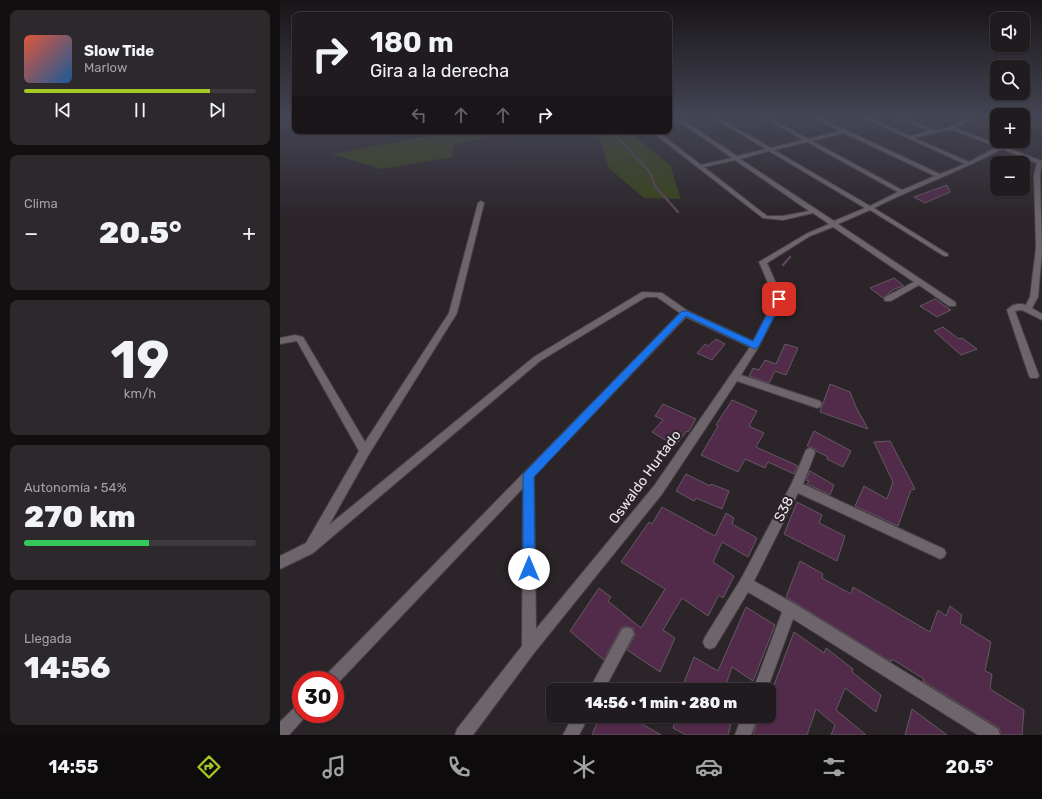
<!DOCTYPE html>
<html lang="es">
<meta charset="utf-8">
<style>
body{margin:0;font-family:Rubik,sans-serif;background:#2d282c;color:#f1f3f6;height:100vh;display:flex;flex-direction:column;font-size:15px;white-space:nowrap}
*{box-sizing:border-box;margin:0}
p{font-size:13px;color:#a2a1a4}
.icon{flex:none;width:22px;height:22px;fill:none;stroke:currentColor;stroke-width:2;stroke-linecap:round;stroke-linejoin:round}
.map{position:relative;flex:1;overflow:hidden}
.panel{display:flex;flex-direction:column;gap:10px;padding:10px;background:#120f11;width:280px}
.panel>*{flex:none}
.hud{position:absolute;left:12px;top:12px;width:380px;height:122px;border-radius:8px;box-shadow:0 1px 3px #0004,0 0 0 1px #3d393d;background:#201b1f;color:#f1f3f6;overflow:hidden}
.fabs{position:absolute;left:710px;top:12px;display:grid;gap:8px}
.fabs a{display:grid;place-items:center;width:40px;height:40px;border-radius:8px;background:#201b1f;box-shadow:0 1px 3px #0004,0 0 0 1px #3d393d;font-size:20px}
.speed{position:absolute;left:12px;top:671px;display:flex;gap:8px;font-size:20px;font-weight:700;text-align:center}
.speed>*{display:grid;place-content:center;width:52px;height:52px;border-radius:50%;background:#201b1f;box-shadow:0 1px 3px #0004,0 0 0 1px #3d393d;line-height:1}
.speed .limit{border:6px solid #d22;background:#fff;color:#111}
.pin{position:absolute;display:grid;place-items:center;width:34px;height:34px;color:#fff;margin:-17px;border-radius:8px;box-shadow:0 2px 6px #0006}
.me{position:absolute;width:44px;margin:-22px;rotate:0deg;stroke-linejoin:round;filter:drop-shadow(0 0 3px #0008)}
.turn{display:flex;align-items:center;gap:14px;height:84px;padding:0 12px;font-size:18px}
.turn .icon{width:52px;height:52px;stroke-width:2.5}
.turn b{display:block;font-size:28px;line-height:34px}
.lanes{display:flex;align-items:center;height:38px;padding:0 12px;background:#0003;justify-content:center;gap:20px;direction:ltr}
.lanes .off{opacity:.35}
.big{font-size:30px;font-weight:800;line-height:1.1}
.panel .card{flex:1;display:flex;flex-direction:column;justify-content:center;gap:6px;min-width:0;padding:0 14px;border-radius:8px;background:#2d282c}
.panel .dial{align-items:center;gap:0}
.dial b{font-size:52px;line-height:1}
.song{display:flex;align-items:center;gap:12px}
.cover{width:48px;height:48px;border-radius:6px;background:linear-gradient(135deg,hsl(10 70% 55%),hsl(210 70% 35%))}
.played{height:4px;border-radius:2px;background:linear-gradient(90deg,#a5c823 80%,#3d393d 80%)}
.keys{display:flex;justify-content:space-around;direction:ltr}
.heat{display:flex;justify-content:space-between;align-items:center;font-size:22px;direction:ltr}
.charge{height:6px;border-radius:3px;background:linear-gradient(90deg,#34c759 54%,#3d393d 0)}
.trip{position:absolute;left:266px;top:683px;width:230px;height:40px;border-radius:8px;background:#201b1f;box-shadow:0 1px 3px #0004,0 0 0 1px #3d393d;font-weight:800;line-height:40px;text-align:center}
.menu{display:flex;height:64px;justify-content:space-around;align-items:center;background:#0d0b0c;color:#a2a1a4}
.menu .icon{width:28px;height:28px}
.menu .current{color:#a5c823}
.menu b{font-size:18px;color:#f1f3f6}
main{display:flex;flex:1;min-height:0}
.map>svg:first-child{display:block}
.green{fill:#384416}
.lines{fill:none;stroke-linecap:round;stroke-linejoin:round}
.stream-far1{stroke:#5d455a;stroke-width:2}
.stream{stroke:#5d455a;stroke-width:2.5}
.building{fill:#522a4a;stroke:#635a61}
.street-casing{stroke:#484146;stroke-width:2}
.street{fill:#6e656c;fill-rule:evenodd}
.route{fill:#1a73e8;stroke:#114b97}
.labels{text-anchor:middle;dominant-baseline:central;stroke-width:4;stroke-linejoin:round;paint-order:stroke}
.near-street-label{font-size:14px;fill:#ece7eb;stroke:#2b2429}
</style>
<main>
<section class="panel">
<div class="card">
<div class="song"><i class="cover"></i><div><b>Slow Tide</b><p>Marlow</p></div></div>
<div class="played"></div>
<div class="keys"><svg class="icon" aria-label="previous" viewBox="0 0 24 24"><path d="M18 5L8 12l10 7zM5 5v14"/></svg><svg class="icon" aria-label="pause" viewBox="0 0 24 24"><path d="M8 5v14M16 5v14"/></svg><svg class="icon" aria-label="next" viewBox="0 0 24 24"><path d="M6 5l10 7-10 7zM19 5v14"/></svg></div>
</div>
<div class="card"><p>Clima</p>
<div class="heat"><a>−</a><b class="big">20.5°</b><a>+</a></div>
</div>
<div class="card dial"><b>19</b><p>km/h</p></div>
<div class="card"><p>Autonomía · 54%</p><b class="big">270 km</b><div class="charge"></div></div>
<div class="card"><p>Llegada</p><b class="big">14:56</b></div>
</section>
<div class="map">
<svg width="762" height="735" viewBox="0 0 762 735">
<rect width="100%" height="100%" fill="#2b2429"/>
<path class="green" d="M 169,131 L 233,131 L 173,145 L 172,157 L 102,169 L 51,154 L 171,132 Z
M 298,131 L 348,131 L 390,165 L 401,199 L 364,198 L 329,168 L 320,139 Z"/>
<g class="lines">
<path class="stream-far1" d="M 331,131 L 369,171 L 376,188"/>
<path class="stream" d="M 376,187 L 398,212
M 503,265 L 510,257"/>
</g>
<path class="building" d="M 667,185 L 670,192 L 645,203 L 634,197 Z
M 614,278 L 624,286 L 614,289 L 603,298 L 590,288 Z
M 655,299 L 671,310 L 657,317 L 640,306 Z
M 663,327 L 679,339 L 682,338 L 697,349 L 681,355 L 654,331 Z
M 436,339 L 445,344 L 432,360 L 417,353 L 425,344 L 428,346 Z
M 505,344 L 518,348 L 506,375 L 495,371 L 489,383 L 469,376 L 473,368 L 479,370 L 485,360 L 496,364 Z
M 550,384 L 570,392 L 576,407 L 588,429 L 540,412 Z
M 452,400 L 477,411 L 469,426 L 484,433 L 476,447 L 518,466 L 514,474 L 488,462 L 485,468 L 465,459 L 458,472 L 421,455 L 438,426 L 436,425 Z
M 383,404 L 416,419 L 408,432 L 407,431 L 395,446 L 372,432 L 383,420 L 375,416 Z
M 534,431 L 571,451 L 563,467 L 547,459 L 548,457 L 536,451 L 535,449 L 527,446 Z
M 610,441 L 635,489 L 631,490 L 618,526 L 575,506 L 584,486 L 607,499 L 613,482 L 594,442 Z
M 530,471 L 554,485 L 550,495 L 527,484 L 529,481 L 526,480 Z
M 406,474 L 430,486 L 431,484 L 449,491 L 442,509 L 416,498 L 414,501 L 396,491 Z
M 517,502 L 542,515 L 539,523 L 565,536 L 557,561 L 504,534 Z
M 382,507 L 435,536 L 446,513 L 454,518 L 452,524 L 477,538 L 468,557 L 442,542 L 433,562 L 454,576 L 443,598 L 439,595 L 428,616 L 402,598 L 383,630 L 395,638 L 380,672 L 347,650 L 355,635 L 353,628 L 346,626 L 341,628 L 324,660 L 290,631 L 319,588 L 331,597 L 328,601 L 361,628 L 385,589 L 341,562 L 369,522 L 372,524 Z
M 520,561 L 543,574 L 542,578 L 571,594 L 573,587 L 650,632 L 658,610 L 666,616 L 670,606 L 682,615 L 680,623 L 711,642 L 705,671 L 712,674 L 710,689 L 744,710 L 742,735 L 721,735 L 719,728 L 643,681 L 644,679 L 612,659 L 611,662 L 506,597 Z
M 466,607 L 495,625 L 473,681 L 452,667 L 444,690 L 401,690 L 414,657 L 438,671 Z
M 514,632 L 544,653 L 546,648 L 573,669 L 572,672 L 601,695 L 596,712 L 565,688 L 556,710 L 586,735 L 551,735 L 555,725 L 536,709 L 527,735 L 473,735 L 479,716 L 489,716 L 489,698 Z
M 632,709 L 667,735 L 625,735 Z
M 320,716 L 348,716 L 381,735 L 312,735 Z
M 397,716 L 453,716 L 448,735 L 406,735 L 393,728 Z"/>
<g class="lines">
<g class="street-casing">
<path id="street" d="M 393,117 L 398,117 L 457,156 L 486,149 L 432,117 L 437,117 L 491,148 L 523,140 L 483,117 L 488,117 L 528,139 L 560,131 L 533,117 L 538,117 L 660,174 L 685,164 L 582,117 L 587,117 L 630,136 L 649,131 L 619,117 C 632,117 643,129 654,130 C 668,132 682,117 696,117 L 675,128 L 762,161 L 760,175 L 762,252 L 758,297 L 752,308 L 762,314 L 762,320 L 742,310 L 735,311 L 759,376 L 757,378 L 751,378 L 749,376 L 727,310 C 732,304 739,303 746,305 L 750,297 L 756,248 L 754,175 L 757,163 L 722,149 C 680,171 636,187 594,208 L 668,254 L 668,256 L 664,256 L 590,210 L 558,224 L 675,302 L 676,304 L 675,306 L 669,306 L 639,285 L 611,301 L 605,301 L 604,299 L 605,297 L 634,282 L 553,227 L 530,236 L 487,263 L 503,299 L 479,346 L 461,375 L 540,401 L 542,404 L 540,407 L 537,408 L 457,381 L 382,494 L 254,653 L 193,735 L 175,735 L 177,729 L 242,646 L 243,488 L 56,685 L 55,686 L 55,680 L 44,680 L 46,675 L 400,313 L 377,297 L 366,297 L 260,361 L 33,553 L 0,569 L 0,556 L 26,543 L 79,451 L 17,341 L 0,344 L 0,338 L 15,335 L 23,337 L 85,442 L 169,313 L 198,203 L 201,201 L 204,203 L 177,313 L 89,454 L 49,525 L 254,357 L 362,292 L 382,293 L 408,311 L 473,341 L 495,299 L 479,262 L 526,234 L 549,224 L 533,213 L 503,220 L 483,218 L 372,132 L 372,131 L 377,131 L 421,165 L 452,158 ZM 671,129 L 717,147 L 689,162 L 634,138 ZM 564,133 L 655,176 L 622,190 L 532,141 ZM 527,142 L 618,192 L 590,206 L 494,150 ZM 489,151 L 585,208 L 554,221 L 460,159 ZM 455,160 L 529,211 L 503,216 L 487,216 L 424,167 ZM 406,317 L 470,347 L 374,486 L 256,629 L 254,476 Z
M 530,448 L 534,450 L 535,453 L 523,484 L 664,549 L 666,553 L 664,557 L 660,559 L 656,557 L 518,493 L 474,581 L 515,604 L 718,729 L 720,735 L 698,735 L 513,619 L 487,690 L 473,690 L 502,612 L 468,592 L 435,647 L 430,649 L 425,647 L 423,642 L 425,637 L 461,579 L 512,483 L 526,450 Z
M 347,627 L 352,629 L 354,634 L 324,690 L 309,690 L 342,629 Z
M 21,703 L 21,714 L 27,714 L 26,716 L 9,735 L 0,735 L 0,722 L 16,706 Z
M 293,716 L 309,716 L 299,735 L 283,735 Z
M 462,716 L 478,716 L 471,735 L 455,735 Z"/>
</g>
<use href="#street" class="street"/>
</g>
<linearGradient id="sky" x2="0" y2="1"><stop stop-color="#181417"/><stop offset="0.53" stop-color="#444554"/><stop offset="1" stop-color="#444554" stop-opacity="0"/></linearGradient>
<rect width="762" height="220" fill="url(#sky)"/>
<path class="route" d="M 496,297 L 499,297 L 503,299 L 479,346 L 475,349 L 406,316 L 254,477 L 255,569 L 253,574 L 249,576 L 244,574 L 243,569 L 243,475 L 245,472 L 402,311 L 407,311 L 473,341 Z"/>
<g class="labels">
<g class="near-street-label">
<text transform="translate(365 477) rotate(-54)">Oswaldo Hurtado</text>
<text transform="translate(504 509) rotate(-63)">S38</text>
</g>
</g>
</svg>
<div class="fabs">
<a><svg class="icon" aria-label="sound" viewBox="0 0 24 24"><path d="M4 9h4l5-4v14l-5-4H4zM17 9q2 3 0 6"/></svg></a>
<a><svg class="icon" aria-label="search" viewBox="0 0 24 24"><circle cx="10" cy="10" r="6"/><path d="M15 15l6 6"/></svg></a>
<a>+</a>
<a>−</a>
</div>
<div class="speed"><div class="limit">30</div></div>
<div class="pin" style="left:499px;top:299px;background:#d93025"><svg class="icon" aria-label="arrive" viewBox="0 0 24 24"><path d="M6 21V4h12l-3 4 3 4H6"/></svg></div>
<svg class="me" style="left:249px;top:569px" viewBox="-20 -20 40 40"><circle r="19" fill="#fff"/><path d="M0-13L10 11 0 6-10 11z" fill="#1a73e8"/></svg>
<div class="trip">14:56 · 1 min · 280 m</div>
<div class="hud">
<div class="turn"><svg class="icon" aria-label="right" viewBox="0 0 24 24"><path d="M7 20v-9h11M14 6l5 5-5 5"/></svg><div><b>180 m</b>Gira a la derecha</div></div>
<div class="lanes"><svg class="icon off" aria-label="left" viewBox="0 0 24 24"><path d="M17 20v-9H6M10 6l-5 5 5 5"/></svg><svg class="icon off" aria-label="ahead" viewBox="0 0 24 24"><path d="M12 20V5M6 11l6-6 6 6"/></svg><svg class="icon off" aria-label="ahead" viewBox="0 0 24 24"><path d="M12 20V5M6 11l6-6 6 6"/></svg><svg class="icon" aria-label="right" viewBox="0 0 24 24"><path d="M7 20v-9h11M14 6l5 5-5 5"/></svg></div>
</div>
</div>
</main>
<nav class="menu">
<b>14:55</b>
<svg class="icon current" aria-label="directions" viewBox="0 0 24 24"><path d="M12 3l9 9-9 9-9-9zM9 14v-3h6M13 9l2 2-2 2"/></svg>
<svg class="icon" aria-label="music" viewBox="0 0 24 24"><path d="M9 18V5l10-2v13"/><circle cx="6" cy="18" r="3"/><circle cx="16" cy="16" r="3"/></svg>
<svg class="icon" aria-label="phone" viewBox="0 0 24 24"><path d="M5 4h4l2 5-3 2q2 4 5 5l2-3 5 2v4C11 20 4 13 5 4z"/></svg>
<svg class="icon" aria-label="climate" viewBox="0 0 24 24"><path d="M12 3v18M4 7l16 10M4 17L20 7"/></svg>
<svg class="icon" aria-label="car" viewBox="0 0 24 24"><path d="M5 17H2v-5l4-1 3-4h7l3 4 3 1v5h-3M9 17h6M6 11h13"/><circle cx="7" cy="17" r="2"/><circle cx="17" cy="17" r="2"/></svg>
<svg class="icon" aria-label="filters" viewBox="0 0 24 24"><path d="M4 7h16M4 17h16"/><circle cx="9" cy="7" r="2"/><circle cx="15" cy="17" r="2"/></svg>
<b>20.5°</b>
</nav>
